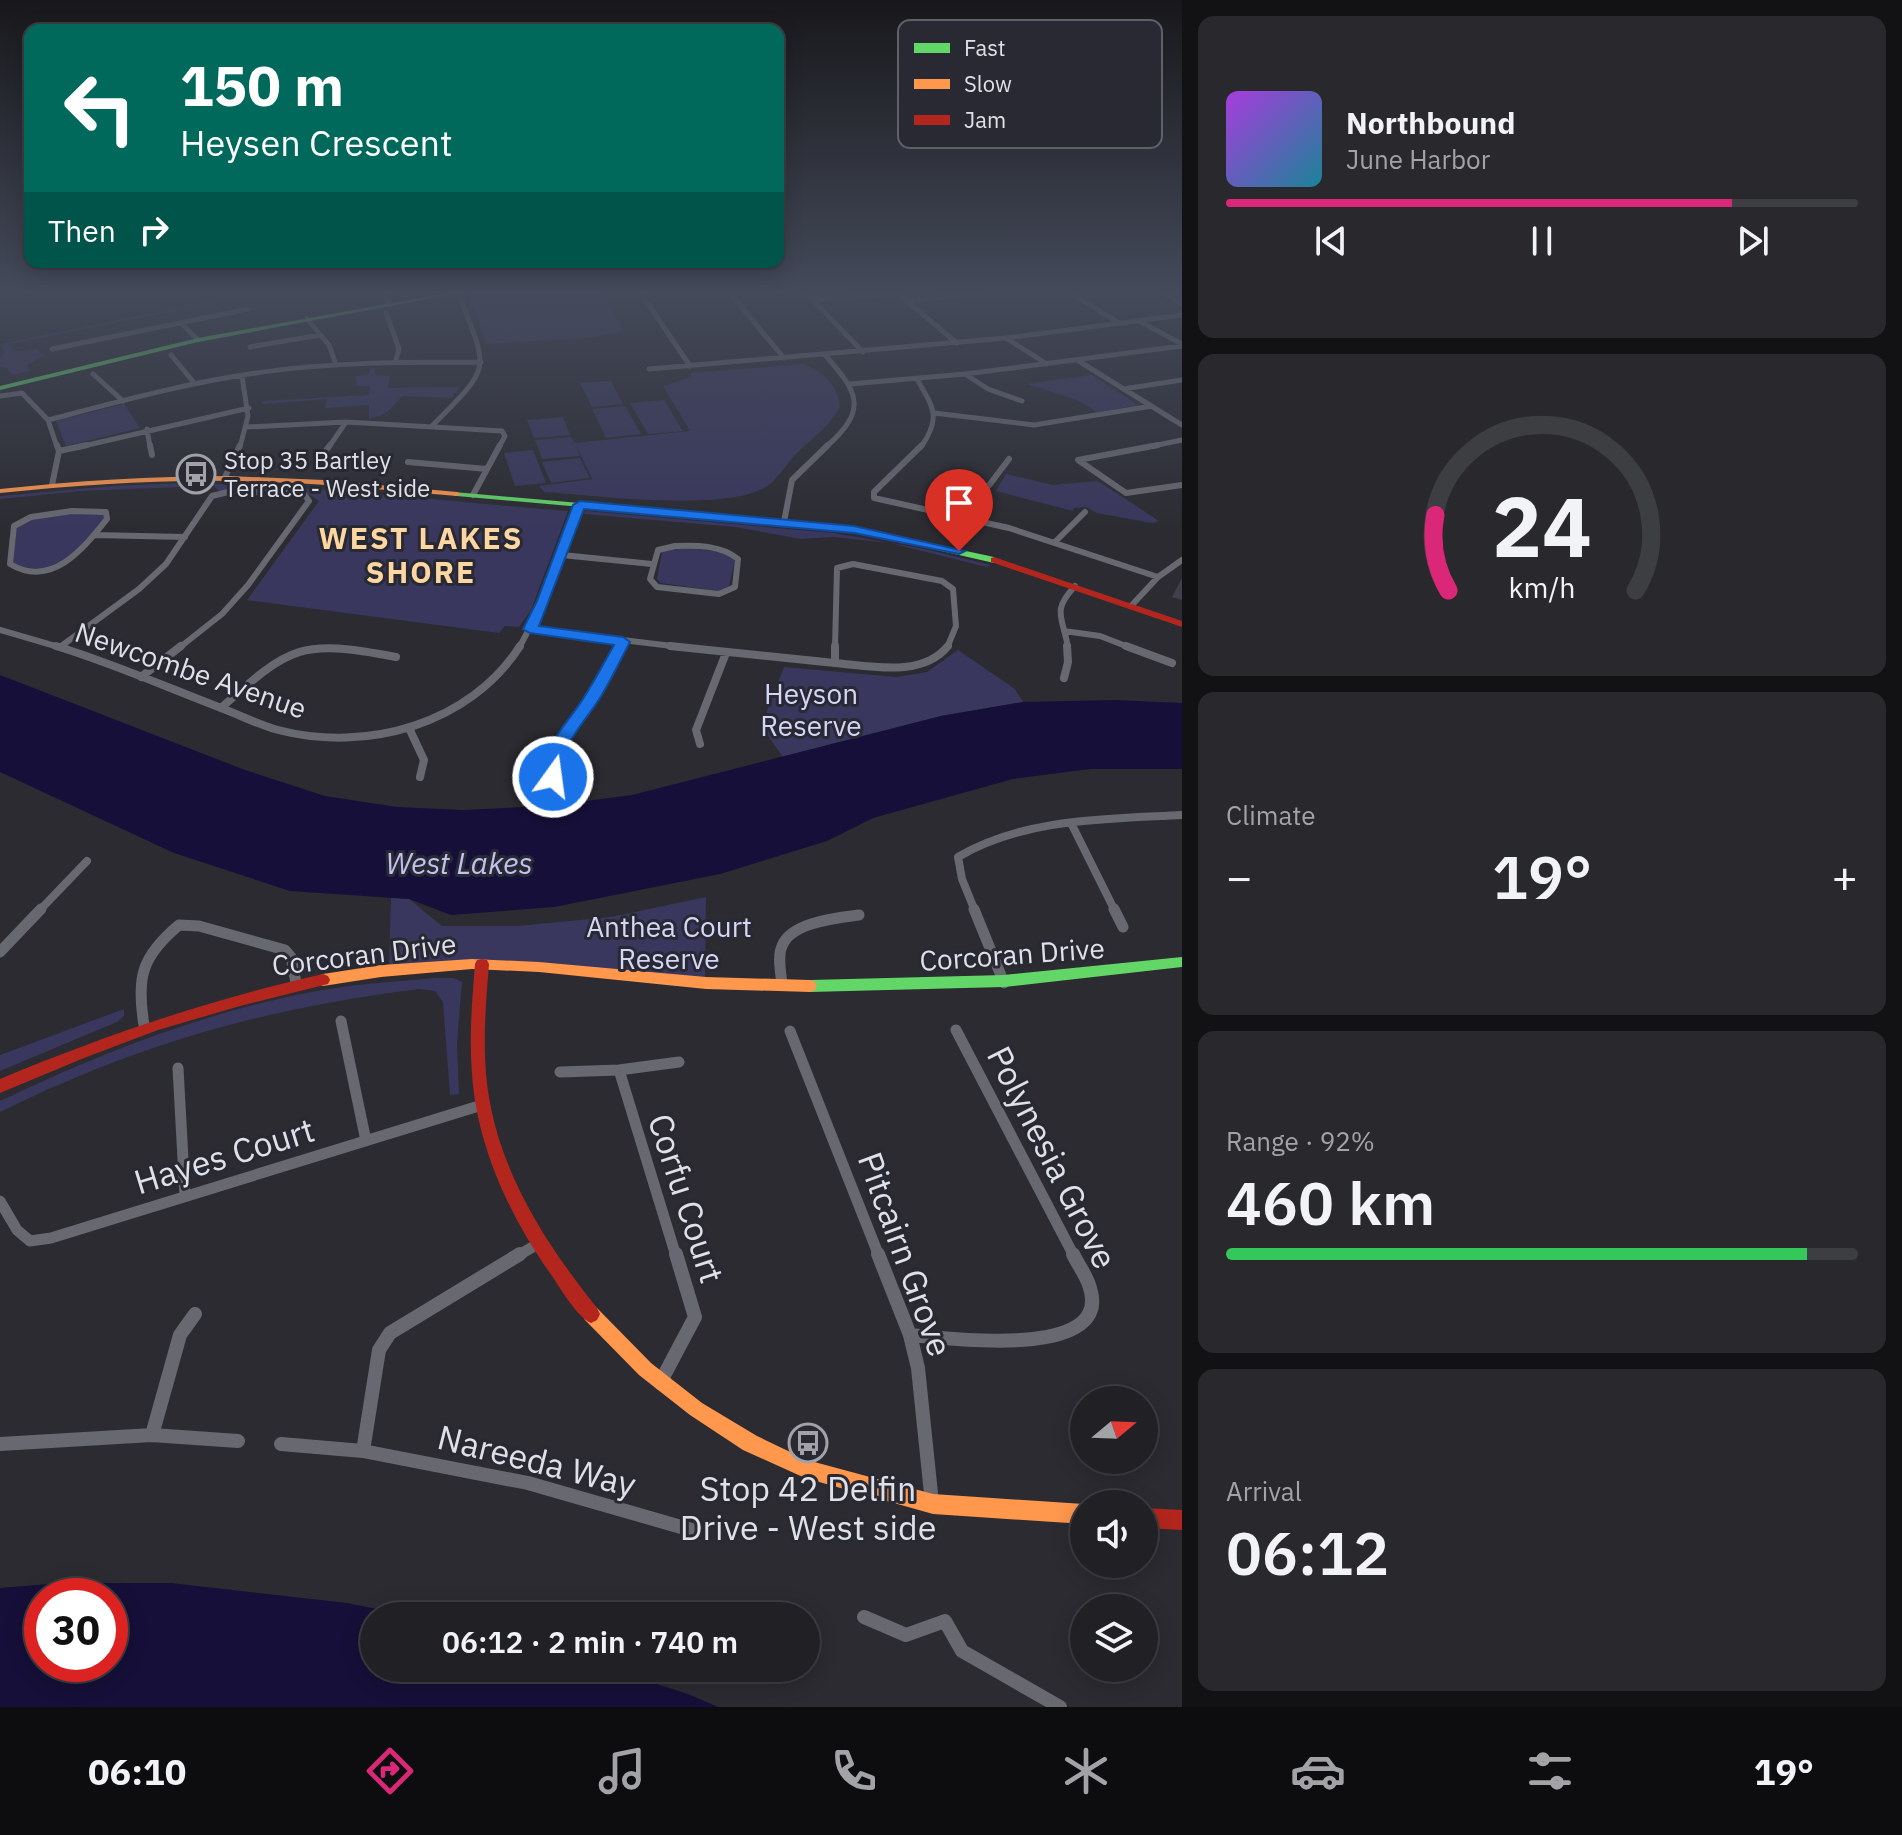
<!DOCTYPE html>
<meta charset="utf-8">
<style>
body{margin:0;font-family:"IBM Plex Sans",sans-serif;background:#28282d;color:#f1f3f6;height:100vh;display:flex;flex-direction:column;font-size:30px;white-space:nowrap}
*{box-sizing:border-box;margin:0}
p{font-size:26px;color:#a2a3a7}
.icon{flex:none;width:44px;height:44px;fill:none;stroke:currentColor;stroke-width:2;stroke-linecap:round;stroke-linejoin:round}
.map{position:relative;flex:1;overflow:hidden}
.details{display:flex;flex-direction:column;gap:16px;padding:16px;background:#121214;width:720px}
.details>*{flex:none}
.guide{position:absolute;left:24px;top:24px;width:760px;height:244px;border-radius:16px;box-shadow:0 4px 20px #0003,0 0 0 2px #3d3e42;background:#00695c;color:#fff;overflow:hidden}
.needle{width:52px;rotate:71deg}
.controls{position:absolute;left:1070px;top:1386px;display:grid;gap:16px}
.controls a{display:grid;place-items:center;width:88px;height:88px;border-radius:50%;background:#202025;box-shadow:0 4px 20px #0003,0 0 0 2px #3d3e42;font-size:40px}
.speed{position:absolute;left:24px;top:1578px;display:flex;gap:16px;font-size:40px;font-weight:700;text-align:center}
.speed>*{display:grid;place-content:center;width:104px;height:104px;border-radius:50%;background:#202025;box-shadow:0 4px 20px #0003,0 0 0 2px #3d3e42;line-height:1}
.speed .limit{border:12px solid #d22;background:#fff;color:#111}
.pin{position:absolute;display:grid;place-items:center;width:68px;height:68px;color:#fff;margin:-82px -34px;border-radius:50% 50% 50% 0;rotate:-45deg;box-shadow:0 0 8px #0007}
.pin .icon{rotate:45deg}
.me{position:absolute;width:88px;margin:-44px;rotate:14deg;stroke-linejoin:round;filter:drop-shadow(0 0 6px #0008)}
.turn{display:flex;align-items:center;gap:28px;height:168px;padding:0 24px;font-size:36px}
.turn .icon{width:104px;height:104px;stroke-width:2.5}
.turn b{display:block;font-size:56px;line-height:68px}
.then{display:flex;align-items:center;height:76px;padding:0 24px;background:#0003;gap:16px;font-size:30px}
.big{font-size:60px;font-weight:600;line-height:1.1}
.details .card{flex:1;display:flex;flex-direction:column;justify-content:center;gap:12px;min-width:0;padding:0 28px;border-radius:16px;background:#28282d}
.details .dial{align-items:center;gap:0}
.dial svg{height:208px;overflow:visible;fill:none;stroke:#3d3e42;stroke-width:7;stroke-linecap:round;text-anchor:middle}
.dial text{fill:#f1f3f6;stroke:none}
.song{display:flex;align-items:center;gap:24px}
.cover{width:96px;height:96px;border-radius:12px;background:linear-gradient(135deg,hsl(280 70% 55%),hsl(190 70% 35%))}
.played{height:8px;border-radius:4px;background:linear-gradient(90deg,#db2777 80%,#3d3e42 80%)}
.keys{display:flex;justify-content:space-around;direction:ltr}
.heat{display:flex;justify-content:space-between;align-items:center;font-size:44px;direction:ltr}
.charge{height:12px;border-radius:6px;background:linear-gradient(90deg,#34c759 92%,#3d3e42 0)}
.trip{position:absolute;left:360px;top:1602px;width:460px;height:80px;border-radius:40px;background:#202025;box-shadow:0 4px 20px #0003,0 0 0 2px #3d3e42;font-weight:600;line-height:80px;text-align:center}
.dock{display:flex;height:128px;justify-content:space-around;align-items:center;background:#0d0d0f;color:#a2a3a7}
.dock .icon{width:56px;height:56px}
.dock .selected{color:#db2777}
.dock b{font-size:36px;color:#f1f3f6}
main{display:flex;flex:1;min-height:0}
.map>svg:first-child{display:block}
.green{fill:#39375d}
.water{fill:#160f39;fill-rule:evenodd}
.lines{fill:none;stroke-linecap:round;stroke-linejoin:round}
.street-far4{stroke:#686871;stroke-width:5}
.street-far3{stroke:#686871;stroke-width:6}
.street-far2{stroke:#686871;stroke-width:8}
.street-far1{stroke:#686871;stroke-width:11}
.street{stroke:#686871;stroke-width:14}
.fast{fill:#63d668;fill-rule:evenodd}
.slow{fill:#ff974d;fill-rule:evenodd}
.jam{fill:#b3261e;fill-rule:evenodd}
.wall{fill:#40404c}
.route{fill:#1a73e8;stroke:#114b97;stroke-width:2}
.labels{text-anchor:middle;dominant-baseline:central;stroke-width:6;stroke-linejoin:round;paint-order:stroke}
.far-poi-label{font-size:24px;fill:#e0e0e7;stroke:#292933;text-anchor:start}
.street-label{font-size:28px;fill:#e0e0e7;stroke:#292933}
.park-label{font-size:28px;fill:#d5d6f7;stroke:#292933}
.far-district-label{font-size:30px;font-weight:bold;letter-spacing:2px;fill:#fdd6a2;stroke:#292933}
.water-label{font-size:30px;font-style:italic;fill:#c0c0f1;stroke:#292933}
.near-street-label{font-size:34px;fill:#e0e0e7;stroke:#292933}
.near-poi-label{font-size:34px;fill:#e0e0e7;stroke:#292933}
.key{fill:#292933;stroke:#606069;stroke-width:2}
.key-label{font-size:22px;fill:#e0e0e7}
</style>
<main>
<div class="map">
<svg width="1182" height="1707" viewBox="0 0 1182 1707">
<rect width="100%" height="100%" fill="#2b2b31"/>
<path class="green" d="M 254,292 L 271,292 L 10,344 L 14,352 L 39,349 L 39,353 L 46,354 L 27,365 L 31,371 L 12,375 L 7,368 L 0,367 L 0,357 L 5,354 L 0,344 Z
M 480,292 L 602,292 L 624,331 L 596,337 L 486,344 L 477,316 L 465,295 Z
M 804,364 C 825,374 837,384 840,407 C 829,427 815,436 799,451 C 788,461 781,475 770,484 C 734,514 593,495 544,492 L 539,486 L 592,479 L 576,445 L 580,456 L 542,459 L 535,440 L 571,437 L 575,443 L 690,431 L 663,386 L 692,377 L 691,373 Z
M 371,368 L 376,368 L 375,375 L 390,376 L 388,388 L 460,387 L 451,398 L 402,396 C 387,413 389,413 369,419 L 369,405 L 325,408 L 327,399 L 261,404 L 263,401 L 369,395 L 370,386 L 357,386 L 356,376 L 368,375 Z
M 1092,375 L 1138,405 L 1097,412 L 1077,400 L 1027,384 Z
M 611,381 L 623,404 L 592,407 L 580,383 Z
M 664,400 L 683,431 L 648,434 L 630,403 Z
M 124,404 L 140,428 L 66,446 L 56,421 Z
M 625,406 L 641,434 L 606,438 L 592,409 Z
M 563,417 L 570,435 L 534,438 L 527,420 Z
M 533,450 L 546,483 L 515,486 L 504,453 Z
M 580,458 L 590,478 L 551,483 L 542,462 Z
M 1006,474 L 1053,485 L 1098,481 L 1159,521 L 1152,523 L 1097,513 L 1086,507 L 1074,508 L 1073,511 L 996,491 Z
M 185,483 C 314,485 438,501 568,511 L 531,610 L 519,627 L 505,626 L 499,633 L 247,600 L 319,501 L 305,492 L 219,491 L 214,486 L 206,486 L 81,491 L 0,499 L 0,496 L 113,486 Z
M 585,511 L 834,533 L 925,549 L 991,565 L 987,567 L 890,543 L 833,537 L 801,539 L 735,527 L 584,514 Z
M 93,512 L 102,513 L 105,517 C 85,542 67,573 31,568 C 23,567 19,567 13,562 L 17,526 L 31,518 Z
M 674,547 L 724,552 L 735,560 L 729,586 L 719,591 L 660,583 L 657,579 L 662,552 Z
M 958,650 L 1015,689 L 1023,702 L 941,716 L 783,757 L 761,726 L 784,667 L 896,677 L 927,672 Z
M 706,897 L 705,983 L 483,964 L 389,969 L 391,898 L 409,899 L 442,926 L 517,926 L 611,917 Z
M 434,978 L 453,978 L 462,982 L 457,1043 L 459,1094 L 450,1095 L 443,1002 L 435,991 L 419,989 C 266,1008 138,1044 0,1112 L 0,1101 C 99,1054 204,1012 312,992 C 352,984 393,982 434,978 Z
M 124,1009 L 124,1016 L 117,1022 L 0,1071 L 0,1055 Z"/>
<path class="water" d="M 0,675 L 245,770 L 325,796 L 397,807 L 462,810 L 548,806 L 632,795 L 941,716 L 1023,702 L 1115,700 L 1182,703 L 1182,769 L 1090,769 L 1013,779 L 873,818 L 827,841 L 720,874 L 554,907 L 451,915 L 409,899 L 290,891 L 174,853 L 0,772 Z
M 61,1583 L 171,1583 L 347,1603 L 412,1616 L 374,1616 L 374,1668 L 607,1668 L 688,1694 L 718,1707 L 0,1707 L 0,1588 ZM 110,1596 L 110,1664 L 42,1664 L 42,1596 Z"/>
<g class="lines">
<path class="street-far4" d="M 385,292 L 389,305
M 640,292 L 690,366
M 729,292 L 784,358
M 805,292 L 863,352
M 896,292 L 957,343
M 1069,292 L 1119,323
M 1161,292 L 1182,304
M 813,300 L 897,293
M 907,301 L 984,292
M 386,313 L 399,349 L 395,363
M 307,319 L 329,345 L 336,365
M 1139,321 L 1182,344
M 180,322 L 198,340
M 1006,338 L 1047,364
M 250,347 L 320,335
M 52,349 L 248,309
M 171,355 L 195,384
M 825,355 C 859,393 868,410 826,447
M 1077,360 L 1182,425
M 649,369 L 1006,338 L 1182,315
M 93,374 L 123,401
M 965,374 L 988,389 L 1022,401
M 917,379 C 933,407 942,417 921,447
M 850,384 L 965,374 L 1182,346
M 1123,389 L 1182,380
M 0,396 L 22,393 L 48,420 L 57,447
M 934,413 L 1034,425 L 1152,406
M 48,420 C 117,402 186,383 256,373 C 330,362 406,362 481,362
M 432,426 C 493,364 489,373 458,292
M 247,427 L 346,422 L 502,431 L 505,436 L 499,447
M 147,429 L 150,447
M 79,447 L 249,408
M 240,447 L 248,416 L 242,376
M 329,447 L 346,422
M 1148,447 L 1182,440"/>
<path class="street-far3" d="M 150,445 L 152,455
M 922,445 L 874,492 L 874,498 L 1009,528 L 1158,577
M 1158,445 L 1078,460 L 1126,493 L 1182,485
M 59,451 L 87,445
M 322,456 L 330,445
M 408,462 L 487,469
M 225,477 L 240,445
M 52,485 L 59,451 L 57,445
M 473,495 L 500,445
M 72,511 L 106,512 L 107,519 C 84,548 52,589 10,564 L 14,526 L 31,517 Z
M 965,517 L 1009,459
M 784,522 L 792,480 L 828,445
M 94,535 L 185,537
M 1056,541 L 1085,512
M 675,546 C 696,545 721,545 738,559 L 735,587 L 719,594 L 657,587 L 650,579 L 658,550 Z
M 562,555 L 652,564
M 1131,606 L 1158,577 L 1182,560
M 530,629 L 689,648
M 0,630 L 62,648
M 1064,631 L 1100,636 L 1131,648
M 60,647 L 139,589 L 166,564 L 212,496 L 232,491 L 304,494 L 309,501 L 248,585 L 222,614 L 179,648
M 325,648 L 332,648
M 519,648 L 545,599 L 580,505
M 620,648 L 623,642
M 835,648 L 837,568 L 853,564 L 942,581 L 953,589 L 956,626 L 947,648
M 1068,648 C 1063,616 1051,612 1075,586"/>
<path class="street-far2" d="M 56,646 C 112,663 166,687 221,708 C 240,715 259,725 278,730 C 367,753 470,724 520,646
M 670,646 L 835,663
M 1126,646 L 1172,663
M 835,663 C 871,666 922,678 948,646
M 835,663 L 835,646
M 141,677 L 181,646
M 1064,678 L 1068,662 L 1067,646
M 221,708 C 291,645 301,639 396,657
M 409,728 L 424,760 L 420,777
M 700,744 L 696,730 L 726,653
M 553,777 L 561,744 L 592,698 L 621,646
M 1071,823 L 1115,911
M 39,911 L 87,861
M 975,911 L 962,879 L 958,857 C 1023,818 1108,819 1182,815"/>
<path class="street-far1" d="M 974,909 L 1004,983
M 1114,909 L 1123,927
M 0,952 L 41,909
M 782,985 C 781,973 777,957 782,946 C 791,922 837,918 859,915
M 341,1021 L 366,1141
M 144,1025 C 136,977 142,956 179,925 L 199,926 L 285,950 L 291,957 L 296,983
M 956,1030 L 1074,1256
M 790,1031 L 879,1256
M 178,1068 L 185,1196
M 560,1072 L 619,1070
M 0,1201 L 17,1230 L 30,1241 L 51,1238 L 482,1105
M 517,1256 L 538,1244
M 676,1256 L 619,1070 L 679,1062"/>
<path class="street" d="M 878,1254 L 910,1335 L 918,1368 L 932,1503
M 910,1335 C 946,1338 1113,1361 1090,1288 C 1087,1276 1078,1265 1073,1254
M 660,1383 L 695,1317 L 676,1254
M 152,1435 L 180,1335 L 195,1314
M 0,1444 L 152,1435 L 238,1441
M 281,1444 L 363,1451 L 528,1483 L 695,1531
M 363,1451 L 379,1350 L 390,1333 L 520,1254
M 864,1617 L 906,1635 L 945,1621 L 962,1651 L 1060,1707"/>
<path class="fast" d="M 453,292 L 465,292 L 198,342 L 0,390 L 0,386 L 198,338 Z
M 454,492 L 854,527 L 994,557 L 998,560 L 994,563 L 854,531 L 457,496 L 454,496 Z
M 1182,957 L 1182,967 L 1004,987 L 810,992 L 805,990 L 803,986 L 805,982 L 810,980 L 1004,975 Z"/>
<path class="slow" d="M 229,476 L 324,480 L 457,492 L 461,494 L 457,496 C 394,491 331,484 268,482 C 179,478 89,484 0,493 L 0,489 C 76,481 152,476 229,476 Z
M 472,959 L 539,962 L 706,977 L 810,980 L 815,982 L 817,986 L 815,990 L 810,992 L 706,989 L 539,972 L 472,969 L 381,977 L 323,986 L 318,984 L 316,980 L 318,976 L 323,974 L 381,965 Z
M 591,1305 L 597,1308 L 651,1363 L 702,1403 L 757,1436 L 807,1460 L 933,1494 L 1084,1504 L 1084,1524 L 933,1514 L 805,1478 L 743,1450 L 690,1415 L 639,1375 L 585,1320 L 582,1314 L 585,1308 Z"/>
<path class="jam" d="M 994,557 L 1182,621 L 1182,627 L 991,562 L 991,558 Z
M 482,959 L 487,960 L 489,964 C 486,1001 483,1037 486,1074 C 494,1164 542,1239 597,1308 L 600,1314 L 597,1320 L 591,1323 C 577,1317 561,1289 552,1276 C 510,1217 477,1147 472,1074 C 469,1037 472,1001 475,964 L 477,960 Z
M 323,974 L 328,976 L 330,980 L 328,984 L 240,1006 L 158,1030 L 84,1058 L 0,1093 L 0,1079 C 105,1035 212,999 323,974 Z
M 1144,1508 L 1182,1510 L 1182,1530 L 1144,1528 Z"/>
</g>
<path class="wall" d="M 1182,578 L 1182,600 L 1172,597 Z"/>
<linearGradient id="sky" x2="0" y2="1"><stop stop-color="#18181b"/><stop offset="0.55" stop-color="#444a5a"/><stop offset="1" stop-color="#444a5a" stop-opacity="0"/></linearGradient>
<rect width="1182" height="531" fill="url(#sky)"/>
<path class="route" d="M 580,501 L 854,526 L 965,551 L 959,554 L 854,533 L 584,509 L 539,626 L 623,637 L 630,642 C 620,661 611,680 600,698 C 583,725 561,743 561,777 L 553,782 L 544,777 C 544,741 569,723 586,694 C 596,678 605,661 614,645 L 530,633 L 523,629 L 537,601 L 573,505 Z"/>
<defs>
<g id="bus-ring" transform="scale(2)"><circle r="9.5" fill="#292933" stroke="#a1a1a7" stroke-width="1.5"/><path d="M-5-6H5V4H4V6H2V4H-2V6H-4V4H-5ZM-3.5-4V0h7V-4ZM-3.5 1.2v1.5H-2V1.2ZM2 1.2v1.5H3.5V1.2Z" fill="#a1a1a7"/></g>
</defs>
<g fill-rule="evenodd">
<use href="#bus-ring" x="196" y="474"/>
<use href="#bus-ring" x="808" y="1443"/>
</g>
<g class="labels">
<g class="far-poi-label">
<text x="224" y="460">Stop 35 Bartley<tspan x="224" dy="28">Terrace - West side</tspan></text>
</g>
<g class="street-label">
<text transform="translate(191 670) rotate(19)">Newcombe Avenue</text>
<text transform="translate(364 954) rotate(-7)">Corcoran Drive</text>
<text transform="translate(1012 954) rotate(-4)">Corcoran Drive</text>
</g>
<g class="park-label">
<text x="811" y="693">Heyson<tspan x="811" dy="32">Reserve</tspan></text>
<text x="669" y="926">Anthea Court<tspan x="669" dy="32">Reserve</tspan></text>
</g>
<g class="far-district-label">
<text x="421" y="537">WEST LAKES<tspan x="421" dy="34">SHORE</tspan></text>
</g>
<g class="water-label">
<text x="459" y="862">West Lakes</text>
</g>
<g class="near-street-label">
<text transform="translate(224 1155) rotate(-17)">Hayes Court</text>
<text transform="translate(1053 1157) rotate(63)">Polynesia Grove</text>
<text transform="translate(687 1198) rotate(72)">Corfu Court</text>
<text transform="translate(906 1254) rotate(70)">Pitcairn Grove</text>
<text transform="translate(537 1460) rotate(14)">Nareeda Way</text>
</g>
<g class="near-poi-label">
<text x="808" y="1488">Stop 42 Delfin<tspan x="808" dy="39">Drive - West side</tspan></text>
</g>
</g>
<rect x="898" y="20" width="264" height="128" rx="12" class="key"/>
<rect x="914" y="43" width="36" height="10" fill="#63d668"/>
<rect x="914" y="79" width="36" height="10" fill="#ff974d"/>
<rect x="914" y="115" width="36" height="10" fill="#b3261e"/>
<g class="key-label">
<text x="964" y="56">Fast</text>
<text x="964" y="92">Slow</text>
<text x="964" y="128">Jam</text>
</g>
</svg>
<div class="controls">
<a><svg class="needle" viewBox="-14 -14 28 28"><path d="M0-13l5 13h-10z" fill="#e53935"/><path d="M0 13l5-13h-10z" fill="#a2a3a7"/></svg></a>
<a><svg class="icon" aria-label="sound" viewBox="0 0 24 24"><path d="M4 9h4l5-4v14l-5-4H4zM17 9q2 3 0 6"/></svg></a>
<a><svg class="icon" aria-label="layers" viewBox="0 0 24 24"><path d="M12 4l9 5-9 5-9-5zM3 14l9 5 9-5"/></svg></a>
</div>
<div class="speed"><div class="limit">30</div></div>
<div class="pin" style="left:959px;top:551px;background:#d93025"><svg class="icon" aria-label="arrive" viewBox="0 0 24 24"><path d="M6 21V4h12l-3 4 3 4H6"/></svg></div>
<svg class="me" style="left:553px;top:777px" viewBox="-20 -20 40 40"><circle r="17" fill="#1a73e8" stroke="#fff" stroke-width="3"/><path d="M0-11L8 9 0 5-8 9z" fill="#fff"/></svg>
<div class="trip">06:12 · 2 min · 740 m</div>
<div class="guide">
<div class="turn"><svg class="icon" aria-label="left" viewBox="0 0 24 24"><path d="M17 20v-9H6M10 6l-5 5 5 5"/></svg><div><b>150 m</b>Heysen Crescent</div></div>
<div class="then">Then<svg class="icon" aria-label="right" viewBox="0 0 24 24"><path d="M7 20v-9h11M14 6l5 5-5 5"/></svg></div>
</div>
</div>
<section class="details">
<div class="card">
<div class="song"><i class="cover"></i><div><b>Northbound</b><p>June Harbor</p></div></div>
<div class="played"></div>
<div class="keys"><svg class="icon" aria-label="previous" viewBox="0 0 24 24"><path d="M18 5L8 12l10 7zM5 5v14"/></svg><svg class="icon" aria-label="pause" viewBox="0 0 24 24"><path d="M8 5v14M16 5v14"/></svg><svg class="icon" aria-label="next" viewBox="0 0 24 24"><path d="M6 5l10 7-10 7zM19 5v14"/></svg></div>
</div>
<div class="card dial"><svg viewBox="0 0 100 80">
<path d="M14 69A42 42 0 1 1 86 69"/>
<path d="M14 69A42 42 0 0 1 9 40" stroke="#db2777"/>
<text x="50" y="56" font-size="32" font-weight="700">24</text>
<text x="50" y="72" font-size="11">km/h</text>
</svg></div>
<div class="card"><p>Climate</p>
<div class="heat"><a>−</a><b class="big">19°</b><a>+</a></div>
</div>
<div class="card"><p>Range · 92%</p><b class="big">460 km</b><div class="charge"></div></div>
<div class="card"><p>Arrival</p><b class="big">06:12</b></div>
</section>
</main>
<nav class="dock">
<b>06:10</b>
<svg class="icon selected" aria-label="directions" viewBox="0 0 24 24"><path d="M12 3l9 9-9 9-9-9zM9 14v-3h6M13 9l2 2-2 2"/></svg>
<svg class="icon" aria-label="music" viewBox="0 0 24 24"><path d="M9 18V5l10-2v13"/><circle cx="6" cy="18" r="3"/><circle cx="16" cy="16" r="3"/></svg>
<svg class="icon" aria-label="phone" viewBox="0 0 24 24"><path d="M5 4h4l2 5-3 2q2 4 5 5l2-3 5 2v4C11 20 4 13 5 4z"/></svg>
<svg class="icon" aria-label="climate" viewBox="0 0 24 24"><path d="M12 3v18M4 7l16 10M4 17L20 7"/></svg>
<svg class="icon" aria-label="car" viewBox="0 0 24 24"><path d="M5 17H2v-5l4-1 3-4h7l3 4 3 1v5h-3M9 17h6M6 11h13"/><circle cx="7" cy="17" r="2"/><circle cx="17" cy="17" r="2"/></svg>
<svg class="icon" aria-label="filters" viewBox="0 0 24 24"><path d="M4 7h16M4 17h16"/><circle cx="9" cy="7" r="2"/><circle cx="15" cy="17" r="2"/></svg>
<b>19°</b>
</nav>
